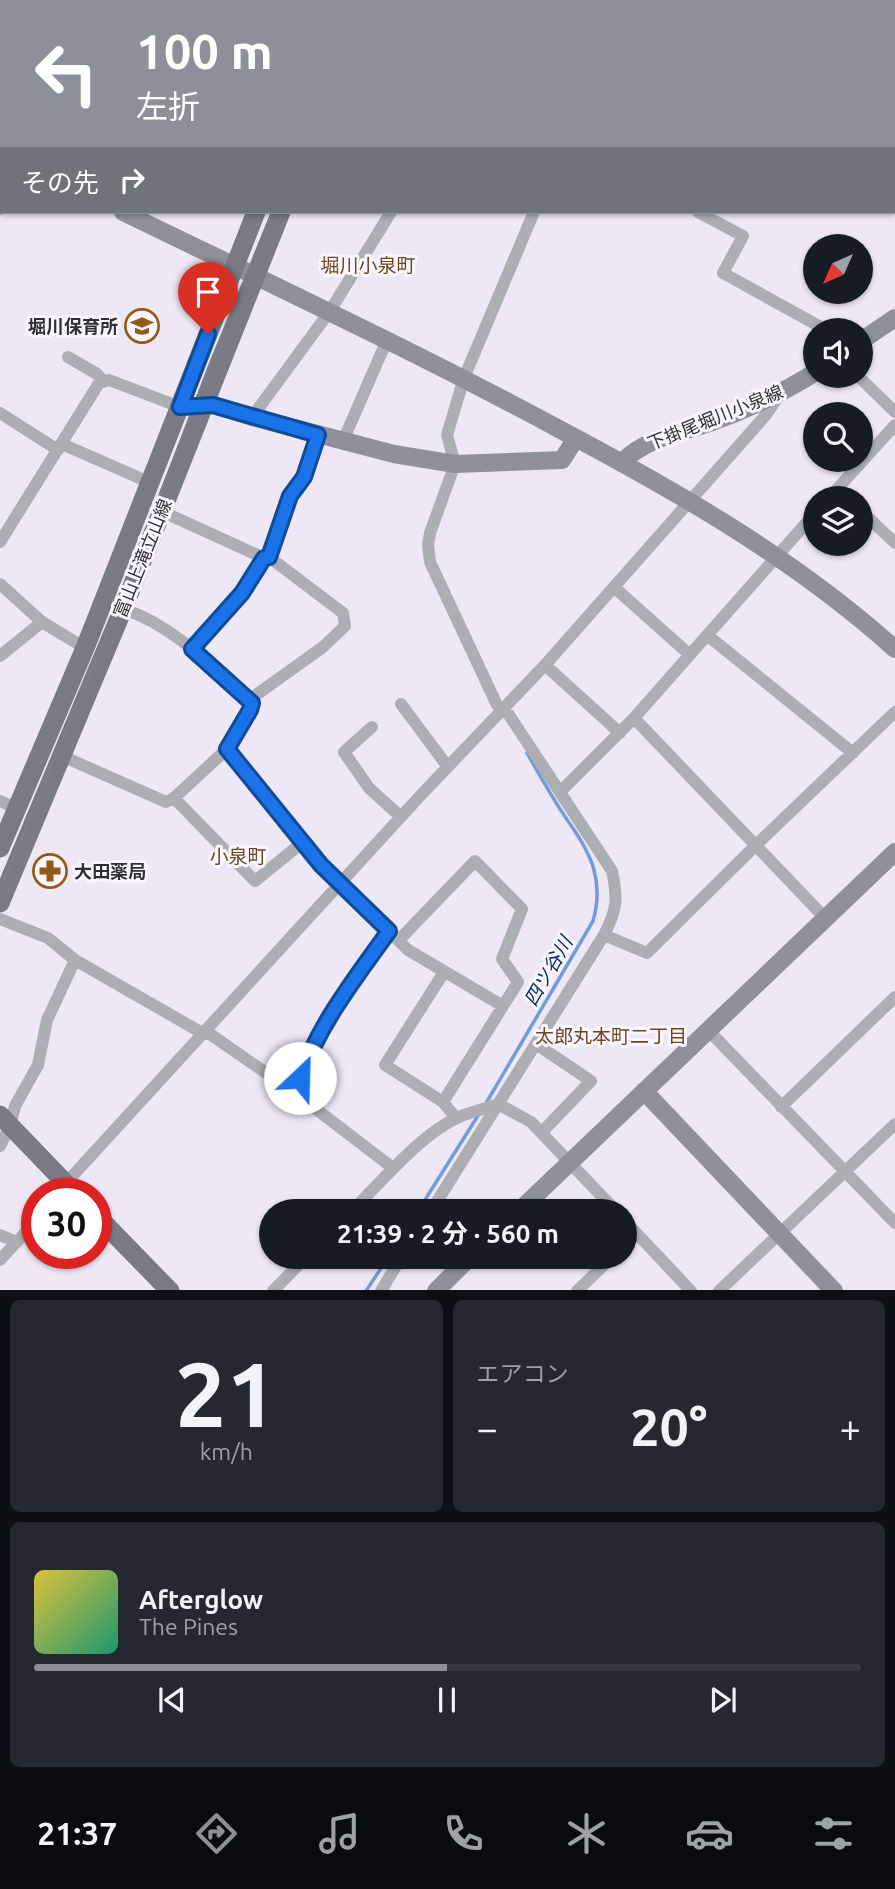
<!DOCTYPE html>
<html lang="ja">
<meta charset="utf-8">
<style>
body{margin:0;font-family:Ubuntu,"Noto Sans JP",sans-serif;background:#242831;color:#f1f3f6;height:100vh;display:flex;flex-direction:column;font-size:26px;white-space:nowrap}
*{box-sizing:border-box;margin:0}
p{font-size:23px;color:#9ea1a6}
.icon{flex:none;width:38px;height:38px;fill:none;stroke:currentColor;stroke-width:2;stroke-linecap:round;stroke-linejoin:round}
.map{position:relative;height:1290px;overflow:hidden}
.details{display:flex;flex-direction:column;gap:10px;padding:10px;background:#0d0f14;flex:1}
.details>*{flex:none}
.hud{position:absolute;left:0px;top:0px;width:896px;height:214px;box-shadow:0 2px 5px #0004;background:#8c9099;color:#fff;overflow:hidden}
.needle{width:46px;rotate:225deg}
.buttons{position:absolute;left:803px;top:234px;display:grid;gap:14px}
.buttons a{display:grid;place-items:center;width:70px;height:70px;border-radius:50%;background:#171b24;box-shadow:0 2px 5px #0004;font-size:35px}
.speed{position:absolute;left:21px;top:1178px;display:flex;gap:14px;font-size:35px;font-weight:700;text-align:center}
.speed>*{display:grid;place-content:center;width:91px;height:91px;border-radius:50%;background:#171b24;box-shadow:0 2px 5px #0004;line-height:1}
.speed .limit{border:10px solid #d22;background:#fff;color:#111}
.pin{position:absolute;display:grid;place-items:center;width:60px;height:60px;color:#fff;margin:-72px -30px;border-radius:50% 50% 50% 0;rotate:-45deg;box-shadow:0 0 7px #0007}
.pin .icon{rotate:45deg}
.me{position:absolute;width:77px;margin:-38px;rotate:24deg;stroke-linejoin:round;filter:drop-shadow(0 0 5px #0008)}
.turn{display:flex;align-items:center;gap:24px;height:147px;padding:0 21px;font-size:32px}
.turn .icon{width:91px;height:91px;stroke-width:2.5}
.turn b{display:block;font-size:49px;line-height:60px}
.then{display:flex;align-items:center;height:66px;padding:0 21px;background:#0003;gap:14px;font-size:26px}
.big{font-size:52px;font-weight:700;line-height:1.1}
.details .tile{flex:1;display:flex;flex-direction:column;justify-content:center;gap:10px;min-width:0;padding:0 24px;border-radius:10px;background:#242831}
.details .dial{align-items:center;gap:0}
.dial b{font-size:91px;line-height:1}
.song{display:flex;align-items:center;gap:21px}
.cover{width:84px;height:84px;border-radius:10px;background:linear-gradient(135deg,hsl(50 70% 55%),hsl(160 70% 35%))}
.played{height:7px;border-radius:4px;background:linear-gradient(90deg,#8c9099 50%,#363941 50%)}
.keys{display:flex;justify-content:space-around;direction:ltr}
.heat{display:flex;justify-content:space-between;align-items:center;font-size:38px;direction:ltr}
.details .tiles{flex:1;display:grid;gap:10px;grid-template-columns:1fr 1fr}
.tile:last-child{grid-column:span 2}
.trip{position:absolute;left:259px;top:1199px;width:378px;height:70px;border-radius:35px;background:#171b24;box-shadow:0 2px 5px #0004;font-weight:700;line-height:70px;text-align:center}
.dock{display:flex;height:112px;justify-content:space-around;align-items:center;background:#090b0e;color:#9ea1a6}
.dock .icon{width:49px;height:49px}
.dock .selected{color:#8c9099}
.dock b{font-size:32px;color:#f1f3f6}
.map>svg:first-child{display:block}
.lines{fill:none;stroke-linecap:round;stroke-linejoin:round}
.stream{stroke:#719cda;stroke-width:3.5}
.street{stroke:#adadb4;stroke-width:12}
.secondary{stroke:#8f9099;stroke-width:18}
.primary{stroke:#797a85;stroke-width:19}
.tram{stroke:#817d86;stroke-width:2}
.route-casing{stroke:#114b97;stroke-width:18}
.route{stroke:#1a73e8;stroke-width:12}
.labels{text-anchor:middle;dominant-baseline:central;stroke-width:6;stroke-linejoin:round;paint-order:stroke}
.poi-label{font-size:18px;font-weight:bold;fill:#312f35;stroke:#faf6ff;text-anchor:end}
.street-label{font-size:18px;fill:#312f35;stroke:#faf6ff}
.neighbourhood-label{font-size:19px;fill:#6f461b;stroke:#faf6ff}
.water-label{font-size:19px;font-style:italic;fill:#042e65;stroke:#faf6ff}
</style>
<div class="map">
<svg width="895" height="1291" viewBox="0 0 895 1291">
<rect width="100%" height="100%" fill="#eee8f6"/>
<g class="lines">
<path class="stream" d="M 485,1105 L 593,921 C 604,882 592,855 570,824 C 554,801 540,776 527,753
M 418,1211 L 479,1114
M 366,1291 L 389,1256"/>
<path class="street" d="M 398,0 L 402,2
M 514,2 L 515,0
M 613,2 L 614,0
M 751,2 L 769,0
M 0,209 L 2,205
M 698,212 L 743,236 L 723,273 L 828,331
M 68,357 L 97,374 L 104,382
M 858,376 L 895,412
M 0,413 L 58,450
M 252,417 L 330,311 L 391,212
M 343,441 L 387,340
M 62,444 L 151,483
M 828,499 L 895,425
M 161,511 L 264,558 L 269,557 L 343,613 L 345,626 L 323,647 L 249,700
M 861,511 L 895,543
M 0,542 L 99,383 L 109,380 L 180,407
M 269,557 L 290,496 L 304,477 L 318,435
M 0,584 L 42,622 L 85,648
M 615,588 L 690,655
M 707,635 L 853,753
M 192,649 L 242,593 L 264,558
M 0,656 L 42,622
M 545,665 L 620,733
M 401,704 L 448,767
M 634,718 L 826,919
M 372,727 L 344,752 L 369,788 L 401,817
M 227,749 L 321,865 L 408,950 L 503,1006
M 62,756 L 166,802 L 174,798 L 227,749 L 251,710 L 252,703 L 249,700 C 210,665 173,625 123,609
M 561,791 L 634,718 L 816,512
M 174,798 L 255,881 L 303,842
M 0,801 L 18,809
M 0,919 L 48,938 L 75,960
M 604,935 L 647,953 L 756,845 L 895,712
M 399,940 L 475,861 L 522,909 L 502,959 L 518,982 L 443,1102
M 444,972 L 385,1065 L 443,1102 L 456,1118
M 708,1030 L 895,1223
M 536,1044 L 591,1081 L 542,1132
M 295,1093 C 316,1031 351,984 389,931
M 781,1107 L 895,997
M 0,1146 L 10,1126 L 15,1106 L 38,1065 L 47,1020 L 75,960 L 204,1034 L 210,1034 L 295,1093 L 393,1168
M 60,1194 L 66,1183 L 420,796 L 545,665 L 765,416 L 780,394
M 352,1211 C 381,1182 420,1135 457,1118 C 470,1112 485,1109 498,1104 L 531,1122 L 616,1211
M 431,1211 L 604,935 C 617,910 618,899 612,871 L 509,715 L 497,705 L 430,562 L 428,545 L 430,533 L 455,464 L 447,435 L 464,378 L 534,212
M 625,1221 L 691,1291
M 0,1235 L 17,1242
M 625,1245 L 637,1234
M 0,1260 L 37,1220
M 273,1291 L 307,1256
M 381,1291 L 402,1256
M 577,1291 L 613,1256
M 719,1291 L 895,1124"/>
<path class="secondary" d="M 0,153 L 2,153
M 123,212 C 269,283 416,352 559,429 C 678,492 795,559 895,649
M 861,341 L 895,318
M 180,407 L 213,405 L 252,417 L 394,454 L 455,464 L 562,460 L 576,438
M 622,462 C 646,438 678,434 709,423 C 747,410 782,393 816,372
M 644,1091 L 834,1291
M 519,1211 L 895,852
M 436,1291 L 471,1256"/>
<path class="primary" d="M 344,2 L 345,0
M 367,2 L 368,0
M 0,848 L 85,648 L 256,212
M 0,903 L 123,609 L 281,212
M 0,1115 L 76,1194
M 96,1215 L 170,1291"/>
<path class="tram" d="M 353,2 L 354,0
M 0,889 L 107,634 L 208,368 L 272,212"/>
</g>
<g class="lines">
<g class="route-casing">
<path id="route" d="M 208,334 L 180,407 L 213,405 L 318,435 L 304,477 L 290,496 L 269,557 L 264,558 L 242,593 L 192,649 L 252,703 L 250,710 L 227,749 L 321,865 L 389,931 C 356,977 319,1024 300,1078"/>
</g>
<use href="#route" class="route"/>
</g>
<defs>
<g id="school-ring" transform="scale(1.75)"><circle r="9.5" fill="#faf6ff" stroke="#935917" stroke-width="1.5"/><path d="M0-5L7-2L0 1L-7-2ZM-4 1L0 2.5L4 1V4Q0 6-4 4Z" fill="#935917"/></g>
<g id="pharmacy-ring" transform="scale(1.75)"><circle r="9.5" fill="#faf6ff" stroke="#935917" stroke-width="1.5"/><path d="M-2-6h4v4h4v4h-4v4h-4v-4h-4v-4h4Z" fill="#935917"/></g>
</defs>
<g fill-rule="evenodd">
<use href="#school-ring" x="142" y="326"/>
<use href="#pharmacy-ring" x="50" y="871"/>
</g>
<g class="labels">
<g class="poi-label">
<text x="118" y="326">堀川保育所</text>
<text x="74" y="871" text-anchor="start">大田薬局</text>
</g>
<g class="street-label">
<text transform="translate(715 417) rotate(-22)">下掛尾堀川小泉線</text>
<text transform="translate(142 558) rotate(-68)">富山上滝立山線</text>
</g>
<g class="neighbourhood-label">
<text x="368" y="265">堀川小泉町</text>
<text x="238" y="856">小泉町</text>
<text x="611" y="1036">太郎丸本町二丁目</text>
</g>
<g class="water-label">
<text transform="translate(548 971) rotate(-60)">四ツ谷川</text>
</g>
</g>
</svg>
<div class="buttons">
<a><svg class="needle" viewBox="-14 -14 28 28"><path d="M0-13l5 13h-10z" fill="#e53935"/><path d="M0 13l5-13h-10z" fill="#9ea1a6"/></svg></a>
<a><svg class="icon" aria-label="sound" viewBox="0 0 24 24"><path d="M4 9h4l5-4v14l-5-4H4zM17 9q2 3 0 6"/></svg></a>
<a><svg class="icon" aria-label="search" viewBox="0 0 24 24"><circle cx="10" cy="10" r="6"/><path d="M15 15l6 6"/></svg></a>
<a><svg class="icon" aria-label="layers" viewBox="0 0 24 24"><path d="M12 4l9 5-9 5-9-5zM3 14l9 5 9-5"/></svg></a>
</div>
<div class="speed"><div class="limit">30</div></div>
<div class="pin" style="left:208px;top:334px;background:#d93025"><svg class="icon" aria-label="arrive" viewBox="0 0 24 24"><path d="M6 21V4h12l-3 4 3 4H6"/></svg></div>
<svg class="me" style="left:300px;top:1078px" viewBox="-20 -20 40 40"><circle r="19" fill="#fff"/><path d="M0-13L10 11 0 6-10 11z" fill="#1a73e8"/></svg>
<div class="trip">21:39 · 2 分 · 560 m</div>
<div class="hud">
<div class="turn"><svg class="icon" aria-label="left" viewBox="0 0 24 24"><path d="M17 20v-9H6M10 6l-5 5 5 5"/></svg><div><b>100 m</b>左折</div></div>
<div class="then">その先<svg class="icon" aria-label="right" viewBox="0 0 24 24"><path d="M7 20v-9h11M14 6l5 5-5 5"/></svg></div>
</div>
</div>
<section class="details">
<div class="tiles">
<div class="tile dial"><b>21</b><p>km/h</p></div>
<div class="tile"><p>エアコン</p>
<div class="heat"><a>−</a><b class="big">20°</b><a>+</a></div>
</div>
<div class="tile">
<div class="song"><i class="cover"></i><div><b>Afterglow</b><p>The Pines</p></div></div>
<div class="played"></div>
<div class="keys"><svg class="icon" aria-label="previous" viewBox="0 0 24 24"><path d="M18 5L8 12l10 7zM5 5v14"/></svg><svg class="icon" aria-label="pause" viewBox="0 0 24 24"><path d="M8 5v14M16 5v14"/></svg><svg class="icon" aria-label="next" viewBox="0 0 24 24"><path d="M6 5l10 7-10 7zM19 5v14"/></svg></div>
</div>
</div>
</section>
<nav class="dock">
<b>21:37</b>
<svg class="icon selected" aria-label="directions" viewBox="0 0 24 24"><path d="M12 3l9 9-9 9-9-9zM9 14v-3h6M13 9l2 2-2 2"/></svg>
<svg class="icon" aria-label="music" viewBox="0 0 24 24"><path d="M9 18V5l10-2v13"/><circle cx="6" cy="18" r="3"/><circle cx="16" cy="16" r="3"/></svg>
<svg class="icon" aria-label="phone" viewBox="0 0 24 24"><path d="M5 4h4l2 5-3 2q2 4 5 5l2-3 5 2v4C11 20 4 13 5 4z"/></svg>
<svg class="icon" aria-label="climate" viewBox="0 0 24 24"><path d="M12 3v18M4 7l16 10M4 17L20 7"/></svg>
<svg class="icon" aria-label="car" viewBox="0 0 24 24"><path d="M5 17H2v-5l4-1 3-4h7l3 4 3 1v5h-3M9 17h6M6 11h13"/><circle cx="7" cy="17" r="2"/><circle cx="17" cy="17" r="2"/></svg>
<svg class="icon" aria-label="filters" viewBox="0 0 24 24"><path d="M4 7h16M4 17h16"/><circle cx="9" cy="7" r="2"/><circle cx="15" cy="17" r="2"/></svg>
</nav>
